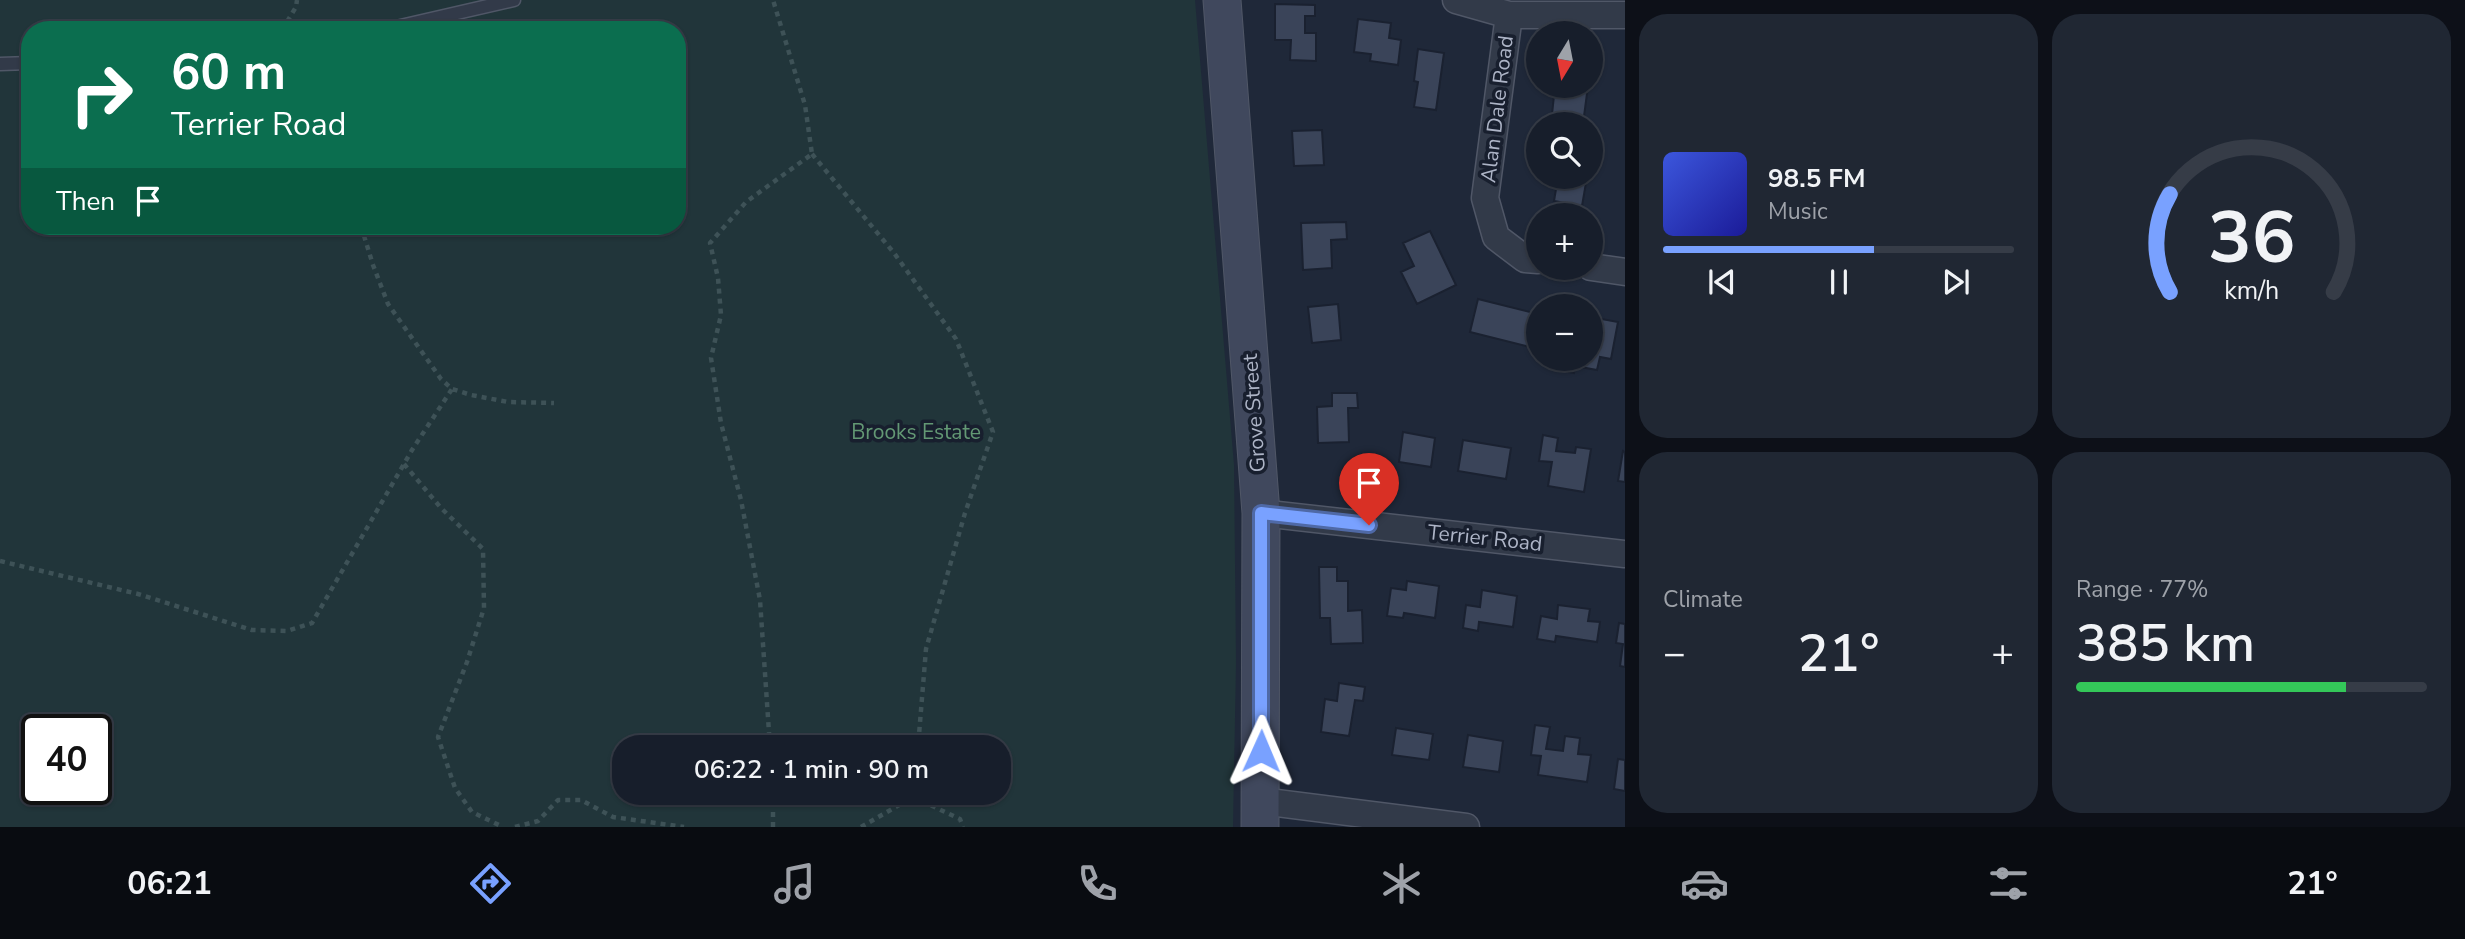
<!DOCTYPE html>
<meta charset="utf-8">
<style>
body{margin:0;font-family:"Nunito Sans",sans-serif;background:#202733;color:#f1f3f6;height:100vh;display:flex;flex-direction:column;font-size:26px;white-space:nowrap}
*{box-sizing:border-box;margin:0}
p{font-size:23px;color:#9ea2a9}
.icon{flex:none;width:38px;height:38px;fill:none;stroke:currentColor;stroke-width:2;stroke-linecap:round;stroke-linejoin:round}
.map{position:relative;flex:1;overflow:hidden}
.panel{display:flex;flex-direction:column;gap:14px;padding:14px;background:#0d1018;width:840px}
.panel>*{flex:none}
.banner{position:absolute;left:21px;top:21px;width:665px;height:214px;border-radius:28px;box-shadow:0 2px 5px #0004,0 0 0 2px #363c47;background:#0b6e4f;color:#fff;overflow:hidden}
.needle{width:46px;rotate:190deg}
.fabs{position:absolute;left:1526px;top:21px;display:grid;gap:14px}
.fabs a{display:grid;place-items:center;width:77px;height:77px;border-radius:50%;background:#171e2b;box-shadow:0 2px 5px #0004,0 0 0 2px #363c47;font-size:35px}
.speed{position:absolute;left:21px;top:714px;display:flex;gap:14px;font-size:35px;font-weight:700;text-align:center}
.speed>*{display:grid;place-content:center;width:91px;height:91px;border-radius:50%;background:#171e2b;box-shadow:0 2px 5px #0004,0 0 0 2px #363c47;line-height:1}
.speed .limit{border:4px solid #111;border-radius:10px;background:#fff;color:#111}
.pin{position:absolute;display:grid;place-items:center;width:60px;height:60px;color:#fff;margin:-72px -30px;border-radius:50% 50% 50% 0;rotate:-45deg;box-shadow:0 0 7px #0007}
.pin .icon{rotate:45deg}
.me{position:absolute;width:77px;margin:-38px;rotate:1deg;stroke-linejoin:round;filter:drop-shadow(0 0 5px #0008)}
.turn{display:flex;align-items:center;gap:24px;height:147px;padding:0 35px;font-size:32px}
.turn .icon{width:91px;height:91px;stroke-width:2.5}
.turn b{display:block;font-size:49px;line-height:60px}
.then{display:flex;align-items:center;height:66px;padding:0 35px;background:#0003;gap:14px;font-size:26px}
.big{font-size:52px;font-weight:600;line-height:1.1}
.panel .card{flex:1;display:flex;flex-direction:column;justify-content:center;gap:10px;min-width:0;padding:0 24px;border-radius:28px;background:#202733}
.panel .dial{align-items:center;gap:0}
.dial svg{height:182px;overflow:visible;fill:none;stroke:#363c47;stroke-width:7;stroke-linecap:round;text-anchor:middle}
.dial text{fill:#f1f3f6;stroke:none}
.song{display:flex;align-items:center;gap:21px}
.cover{width:84px;height:84px;border-radius:10px;background:linear-gradient(135deg,hsl(230 70% 55%),hsl(240 70% 35%))}
.played{height:7px;border-radius:4px;background:linear-gradient(90deg,#79a1ff 60%,#363c47 60%)}
.keys{display:flex;justify-content:space-around;direction:ltr}
.heat{display:flex;justify-content:space-between;align-items:center;font-size:38px;direction:ltr}
.charge{height:10px;border-radius:5px;background:linear-gradient(90deg,#34c759 77%,#363c47 0)}
.panel .tiles{flex:1;display:grid;gap:14px;grid-template-columns:repeat(2,1fr)}
.trip{position:absolute;left:612px;top:735px;width:399px;height:70px;border-radius:28px;background:#171e2b;box-shadow:0 2px 5px #0004,0 0 0 2px #363c47;font-weight:600;line-height:70px;text-align:center}
.menu{display:flex;height:112px;justify-content:space-around;align-items:center;background:#090c11;color:#9ea2a9}
.menu .icon{width:49px;height:49px}
.menu .selected{color:#79a1ff}
.menu b{font-size:32px;color:#f1f3f6}
main{display:flex;flex:1;min-height:0}
.map>svg:first-child{display:block}
.green{fill:#21353a;fill-rule:evenodd}
.building{fill:#3a4459;stroke:#1a2130;stroke-width:2}
.lines{fill:none;stroke-linecap:round;stroke-linejoin:round}
.lane-casing{stroke:#505767;stroke-width:15}
.street-casing{stroke:#505767;stroke-width:29}
.secondary-casing{stroke:#505767;stroke-width:39}
.path{stroke:#3e5257;stroke-width:4.5;stroke-dasharray:5 5;stroke-linecap:butt}
.lane{stroke:#323a49;stroke-width:12}
.street{stroke:#323a49;stroke-width:26}
.secondary{stroke:#40485d;stroke-width:37}
.route-casing{stroke:#4f69a6;stroke-width:18}
.route{stroke:#79a1ff;stroke-width:12}
.labels{text-anchor:middle;dominant-baseline:central;stroke-width:7;stroke-linejoin:round;paint-order:stroke}
.street-label{font-size:21px;fill:#adb4c6;stroke:#181f2e}
.park-label{font-size:21px;fill:#639874;stroke:#181f2e}
</style>
<main>
<div class="map">
<svg width="1625" height="827" viewBox="0 0 1625 827">
<rect width="100%" height="100%" fill="#1f2839"/>
<path class="green" d="M 0,0 L 1195,0 L 1234,465 L 1236,663 L 1233,827 L 0,827 ZM 30,30 L 677,30 L 677,226 L 30,226 ZM 37,730 L 96,730 L 96,789 L 37,789 ZM 625,747 L 999,747 L 999,793 L 625,793 Z"/>
<path class="building" d="M 1275,4 L 1315,5 L 1315,16 L 1305,16 L 1305,33 L 1316,33 L 1316,61 L 1290,60 L 1291,40 L 1275,40 Z
M 1358,19 L 1391,23 L 1389,38 L 1401,40 L 1398,65 L 1370,61 L 1371,54 L 1354,52 Z
M 1418,49 L 1444,53 L 1436,110 L 1414,107 L 1418,82 L 1414,81 Z
M 1555,86 L 1588,86 L 1583,124 L 1551,124 Z
M 1322,130 L 1324,165 L 1294,166 L 1292,131 Z
M 1558,177 L 1587,177 L 1582,206 L 1554,201 Z
M 1346,222 L 1347,239 L 1331,240 L 1332,268 L 1303,270 L 1301,223 Z
M 1430,231 L 1456,285 L 1417,304 L 1401,272 L 1414,266 L 1403,243 Z
M 1478,299 L 1538,314 L 1538,349 L 1470,332 Z
M 1338,304 L 1341,340 L 1312,343 L 1308,307 Z
M 1591,317 L 1618,322 L 1611,359 L 1600,357 L 1597,370 L 1575,366 L 1574,373 L 1559,370 L 1561,359 L 1591,359 Z
M 1332,393 L 1357,393 L 1358,408 L 1348,408 L 1349,442 L 1318,443 L 1317,407 L 1332,406 Z
M 1403,432 L 1435,438 L 1431,467 L 1399,462 Z
M 1543,435 L 1558,438 L 1556,451 L 1575,453 L 1576,447 L 1591,449 L 1584,492 L 1548,486 L 1552,462 L 1539,461 Z
M 1463,440 L 1511,448 L 1506,479 L 1458,471 Z
M 1623,451 L 1625,452 L 1625,482 L 1618,481 Z
M 1319,567 L 1337,567 L 1337,581 L 1348,581 L 1348,611 L 1362,610 L 1363,643 L 1331,644 L 1330,618 L 1320,618 Z
M 1407,581 L 1439,586 L 1435,618 L 1404,613 L 1403,618 L 1387,616 L 1391,588 L 1406,590 Z
M 1482,590 L 1517,596 L 1513,627 L 1479,622 L 1478,631 L 1463,628 L 1466,605 L 1480,607 Z
M 1558,605 L 1590,609 L 1588,621 L 1600,622 L 1597,642 L 1556,636 L 1555,642 L 1537,639 L 1541,616 L 1557,619 Z
M 1619,623 L 1625,624 L 1625,667 L 1620,666 L 1623,644 L 1616,643 Z
M 1339,683 L 1365,687 L 1363,701 L 1355,700 L 1349,736 L 1321,732 L 1325,699 L 1337,701 Z
M 1535,725 L 1550,727 L 1546,749 L 1563,751 L 1565,736 L 1580,738 L 1578,754 L 1591,755 L 1587,782 L 1538,775 L 1541,756 L 1531,755 Z
M 1396,728 L 1433,734 L 1429,760 L 1392,755 Z
M 1468,735 L 1503,741 L 1499,772 L 1463,767 Z
M 1618,759 L 1625,760 L 1625,791 L 1614,789 Z"/>
<g class="lines">
<g class="lane-casing">
<path id="lane" d="M 383,30 L 514,0
M 0,64 L 30,63"/>
</g>
<g class="street-casing">
<path id="street" d="M 1456,0 L 1509,15 L 1625,15
M 1509,15 L 1485,198 L 1496,237 L 1525,259 L 1538,260
M 1591,267 L 1625,272
M 1261,513 L 1625,554
M 1261,801 L 1466,827"/>
</g>
<g class="secondary-casing">
<path id="secondary" d="M 1222,0 L 1261,513 L 1260,827"/>
</g>
<path class="path" d="M 282,30 L 296,7 L 297,0
M 812,154 L 894,253 L 956,339 L 993,432 L 965,513 L 926,649 L 918,747
M 361,226 L 373,265 L 388,304 L 441,379 L 452,389 L 471,395 L 508,402 L 554,403
M 404,464 L 441,508 L 483,549 L 484,608 L 467,662 L 438,737 L 455,788 L 472,812 L 503,827
M 0,561 L 138,594 L 252,630 L 287,631 L 312,623 L 412,450 L 452,389
M 770,747 L 760,600 L 741,500 L 721,423 L 711,358 L 721,315 L 718,278 L 710,243 L 746,202 L 812,154 L 805,105 L 773,0
M 515,827 L 538,821 L 558,800 L 581,800 L 613,817 L 684,827
M 773,827 L 773,793
M 861,827 L 913,797 L 960,819 L 963,827"/>
<use href="#lane" class="lane"/>
<use href="#street" class="street"/>
<use href="#secondary" class="secondary"/>
</g>
<g class="lines">
<g class="route-casing">
<path id="route" d="M 1261,751 L 1261,513 L 1369,525"/>
</g>
<use href="#route" class="route"/>
</g>
<g class="labels">
<g class="street-label">
<text transform="translate(1497 109) rotate(-83)">Alan Dale Road</text>
<text transform="translate(1254 413) rotate(-94)">Grove Street</text>
<text transform="translate(1485 538) rotate(6)">Terrier Road</text>
</g>
<g class="park-label">
<text x="916" y="432">Brooks Estate</text>
</g>
</g>
</svg>
<div class="fabs">
<a><svg class="needle" viewBox="-14 -14 28 28"><path d="M0-13l5 13h-10z" fill="#e53935"/><path d="M0 13l5-13h-10z" fill="#9ea2a9"/></svg></a>
<a><svg class="icon" aria-label="search" viewBox="0 0 24 24"><circle cx="10" cy="10" r="6"/><path d="M15 15l6 6"/></svg></a>
<a>+</a>
<a>−</a>
</div>
<div class="speed"><div class="limit">40</div></div>
<div class="pin" style="left:1369px;top:525px;background:#d93025"><svg class="icon" aria-label="arrive" viewBox="0 0 24 24"><path d="M6 21V4h12l-3 4 3 4H6"/></svg></div>
<svg class="me" style="left:1261px;top:751px" viewBox="-20 -20 40 40"><path d="M0-17L14 15 0 8-14 15z" fill="#79a1ff" stroke="#fff" stroke-width="4"/></svg>
<div class="trip">06:22 · 1 min · 90 m</div>
<div class="banner">
<div class="turn"><svg class="icon" aria-label="right" viewBox="0 0 24 24"><path d="M7 20v-9h11M14 6l5 5-5 5"/></svg><div><b>60 m</b>Terrier Road</div></div>
<div class="then">Then<svg class="icon" aria-label="arrive" viewBox="0 0 24 24"><path d="M6 21V4h12l-3 4 3 4H6"/></svg></div>
</div>
</div>
<section class="panel">
<div class="tiles">
<div class="card">
<div class="song"><i class="cover"></i><div><b>98.5 FM</b><p>Music</p></div></div>
<div class="played"></div>
<div class="keys"><svg class="icon" aria-label="previous" viewBox="0 0 24 24"><path d="M18 5L8 12l10 7zM5 5v14"/></svg><svg class="icon" aria-label="pause" viewBox="0 0 24 24"><path d="M8 5v14M16 5v14"/></svg><svg class="icon" aria-label="next" viewBox="0 0 24 24"><path d="M6 5l10 7-10 7zM19 5v14"/></svg></div>
</div>
<div class="card dial"><svg viewBox="0 0 100 80">
<path d="M14 69A42 42 0 1 1 86 69"/>
<path d="M14 69A42 42 0 0 1 14 26" stroke="#79a1ff"/>
<text x="50" y="56" font-size="32" font-weight="700">36</text>
<text x="50" y="72" font-size="11">km/h</text>
</svg></div>
<div class="card"><p>Climate</p>
<div class="heat"><a>−</a><b class="big">21°</b><a>+</a></div>
</div>
<div class="card"><p>Range · 77%</p><b class="big">385 km</b><div class="charge"></div></div>
</div>
</section>
</main>
<nav class="menu">
<b>06:21</b>
<svg class="icon selected" aria-label="directions" viewBox="0 0 24 24"><path d="M12 3l9 9-9 9-9-9zM9 14v-3h6M13 9l2 2-2 2"/></svg>
<svg class="icon" aria-label="music" viewBox="0 0 24 24"><path d="M9 18V5l10-2v13"/><circle cx="6" cy="18" r="3"/><circle cx="16" cy="16" r="3"/></svg>
<svg class="icon" aria-label="phone" viewBox="0 0 24 24"><path d="M5 4h4l2 5-3 2q2 4 5 5l2-3 5 2v4C11 20 4 13 5 4z"/></svg>
<svg class="icon" aria-label="climate" viewBox="0 0 24 24"><path d="M12 3v18M4 7l16 10M4 17L20 7"/></svg>
<svg class="icon" aria-label="car" viewBox="0 0 24 24"><path d="M5 17H2v-5l4-1 3-4h7l3 4 3 1v5h-3M9 17h6M6 11h13"/><circle cx="7" cy="17" r="2"/><circle cx="17" cy="17" r="2"/></svg>
<svg class="icon" aria-label="filters" viewBox="0 0 24 24"><path d="M4 7h16M4 17h16"/><circle cx="9" cy="7" r="2"/><circle cx="15" cy="17" r="2"/></svg>
<b>21°</b>
</nav>
